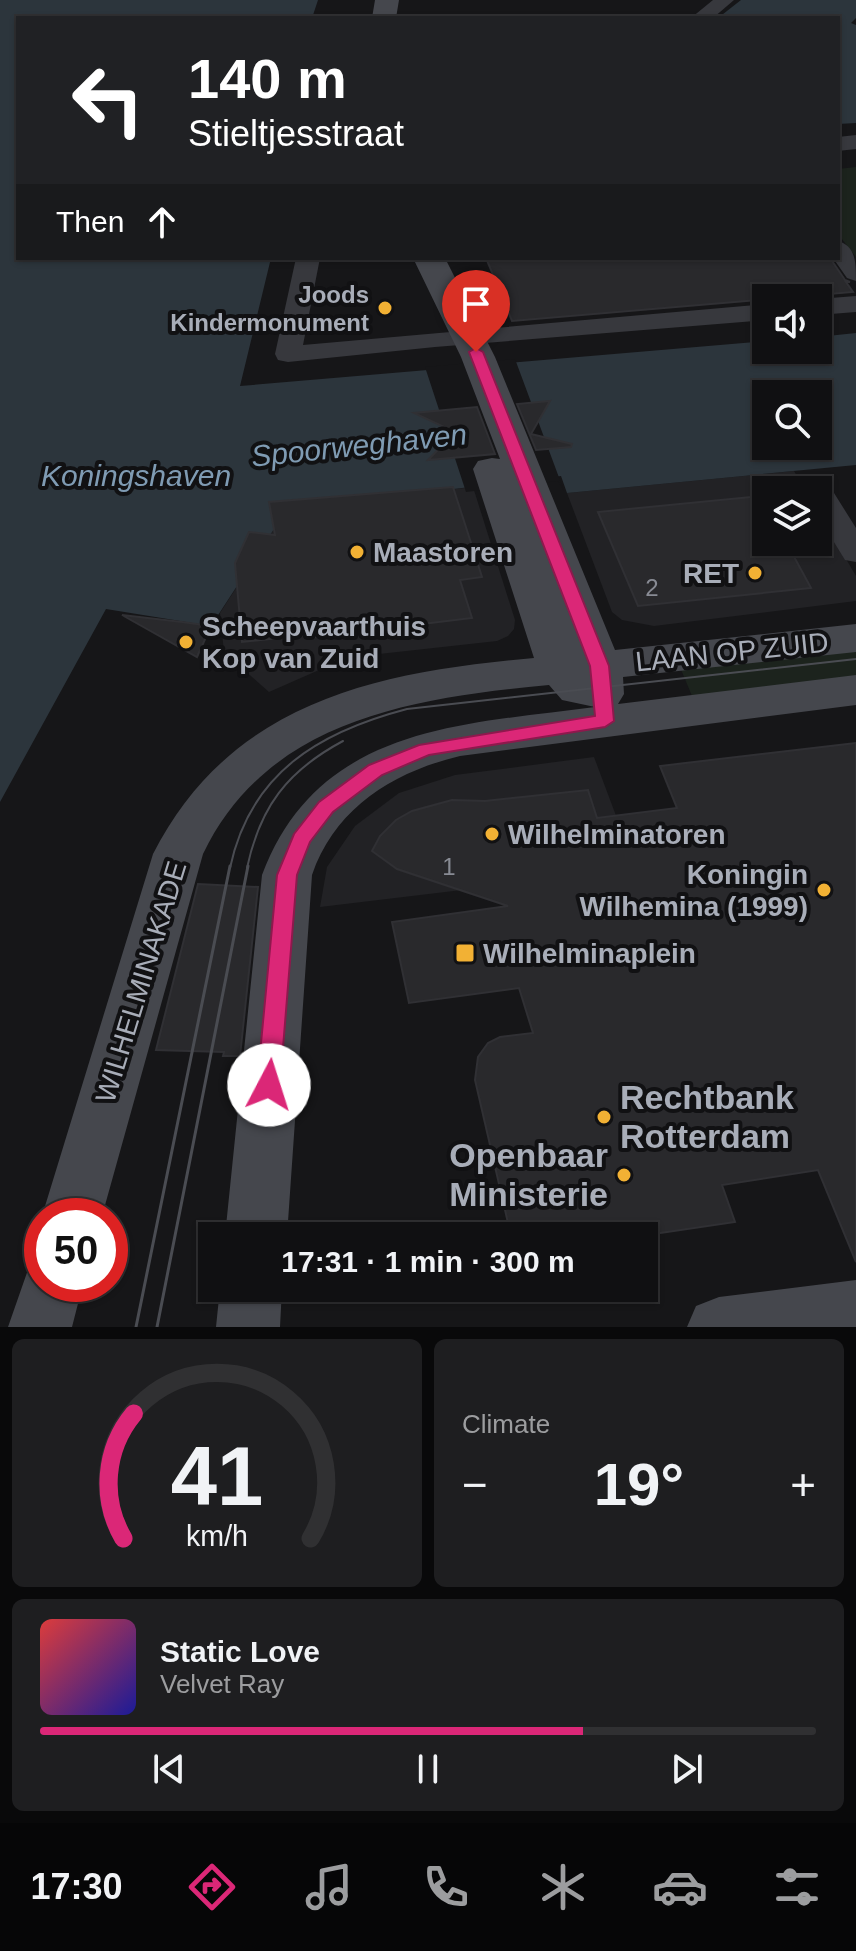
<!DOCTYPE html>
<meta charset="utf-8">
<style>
body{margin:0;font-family:Arial,sans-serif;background:#1e1e20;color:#f1f3f6;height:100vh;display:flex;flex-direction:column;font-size:30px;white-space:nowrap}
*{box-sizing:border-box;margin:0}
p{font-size:26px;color:#9c9d9f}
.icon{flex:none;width:44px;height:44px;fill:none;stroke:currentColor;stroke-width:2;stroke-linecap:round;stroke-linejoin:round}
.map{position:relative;height:1327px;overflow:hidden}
.sheet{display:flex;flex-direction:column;gap:12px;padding:12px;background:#09090a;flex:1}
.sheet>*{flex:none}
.guide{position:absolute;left:16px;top:16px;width:824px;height:244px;border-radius:0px;box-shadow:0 2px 6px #0004,0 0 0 2px #303032;background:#202124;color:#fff;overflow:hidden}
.buttons{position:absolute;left:752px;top:284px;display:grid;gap:16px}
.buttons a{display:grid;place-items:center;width:80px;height:80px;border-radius:0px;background:#101012;box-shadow:0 2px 6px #0004,0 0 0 2px #303032;font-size:40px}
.speed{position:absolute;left:24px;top:1198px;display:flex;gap:16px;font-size:40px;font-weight:700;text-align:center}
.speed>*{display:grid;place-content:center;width:104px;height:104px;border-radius:50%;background:#101012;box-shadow:0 2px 6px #0004,0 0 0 2px #303032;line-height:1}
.speed .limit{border:12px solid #d22;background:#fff;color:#111}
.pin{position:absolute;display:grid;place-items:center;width:68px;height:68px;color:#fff;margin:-82px -34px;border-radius:50% 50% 50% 0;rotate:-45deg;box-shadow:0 0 8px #0007}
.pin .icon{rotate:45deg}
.me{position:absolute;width:88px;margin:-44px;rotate:5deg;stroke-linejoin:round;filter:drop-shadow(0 0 6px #0008)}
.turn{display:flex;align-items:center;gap:28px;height:168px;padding:0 40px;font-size:36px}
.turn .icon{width:104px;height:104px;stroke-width:2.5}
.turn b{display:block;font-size:56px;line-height:68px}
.then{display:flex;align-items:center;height:76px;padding:0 40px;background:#0003;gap:16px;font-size:30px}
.big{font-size:60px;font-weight:700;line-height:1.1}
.sheet .card{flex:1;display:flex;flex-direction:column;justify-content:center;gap:12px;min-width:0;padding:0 28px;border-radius:12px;background:#1e1e20}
.sheet .dial{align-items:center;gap:0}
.dial svg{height:208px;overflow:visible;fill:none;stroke:#303032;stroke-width:7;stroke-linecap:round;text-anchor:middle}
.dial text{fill:#f1f3f6;stroke:none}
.song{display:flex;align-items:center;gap:24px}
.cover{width:96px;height:96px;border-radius:12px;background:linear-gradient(135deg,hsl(0 70% 55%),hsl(240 70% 35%))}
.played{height:8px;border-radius:4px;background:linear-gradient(90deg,#db2777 70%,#303032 70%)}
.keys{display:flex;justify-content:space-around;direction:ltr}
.heat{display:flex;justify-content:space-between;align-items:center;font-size:44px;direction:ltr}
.sheet .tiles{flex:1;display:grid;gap:12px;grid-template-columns:1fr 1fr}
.card:last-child{grid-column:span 2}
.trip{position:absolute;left:198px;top:1222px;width:460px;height:80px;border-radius:0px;background:#101012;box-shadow:0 2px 6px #0004,0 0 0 2px #303032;font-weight:700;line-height:80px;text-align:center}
.menu{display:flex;height:128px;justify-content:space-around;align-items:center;background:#060607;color:#9c9d9f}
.menu .icon{width:56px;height:56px}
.menu .selected{color:#db2777}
.menu b{font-size:36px;color:#f1f3f6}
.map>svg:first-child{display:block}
.built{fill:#222225}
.green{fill:#1c231d}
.water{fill:#2c353c;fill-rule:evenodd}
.pier{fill:#161618}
.building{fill:#29292c;stroke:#303034;stroke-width:2}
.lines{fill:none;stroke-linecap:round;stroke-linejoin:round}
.street{fill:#37383d;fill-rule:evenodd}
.secondary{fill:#45474d;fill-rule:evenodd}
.tram-far1{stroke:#4a4c52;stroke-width:2}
.tram{stroke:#4a4c52;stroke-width:3}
.route{fill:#db2777;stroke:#8e194d;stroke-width:2}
.poi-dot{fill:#f2b134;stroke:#111113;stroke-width:3}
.labels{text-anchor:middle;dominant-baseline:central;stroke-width:8;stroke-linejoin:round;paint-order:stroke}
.far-poi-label{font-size:24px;font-weight:bold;fill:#a8adb8;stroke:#111113;text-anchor:end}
.number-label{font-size:24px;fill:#888b94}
.poi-label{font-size:28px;font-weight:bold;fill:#a8adb8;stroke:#111113;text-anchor:start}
.street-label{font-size:28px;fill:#a8adb8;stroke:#111113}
.water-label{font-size:30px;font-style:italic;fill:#7f9bb3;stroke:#111113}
.near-poi-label{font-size:34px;font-weight:bold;fill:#a8adb8;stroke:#111113;text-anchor:start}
</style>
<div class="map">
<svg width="856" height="1327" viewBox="0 0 856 1327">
<rect width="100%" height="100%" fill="#161618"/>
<path class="built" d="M 794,471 L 805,490 L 766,490 L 766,542 L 818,542 L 818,511 L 856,576 L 856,601 L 654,626 L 622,620 L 612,612 L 567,493 Z
M 473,487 L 515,620 L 514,629 L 508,636 L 497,641 L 370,655 L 319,670 L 269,692 L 224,652 L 220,613 L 287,509 Z
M 594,757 L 636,869 L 320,907 L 327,867 L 355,826 L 399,793 L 455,775 Z"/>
<path class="green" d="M 856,167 L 856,257 L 838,234 L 838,169 Z
M 856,646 L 856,682 L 692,696 L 680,667 Z"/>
<path class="water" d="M 0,0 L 318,0 L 312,18 L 18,18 L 18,258 L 271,258 L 240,386 L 766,341 L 766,350 L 818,350 L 818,337 L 856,333 L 856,465 L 567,493 L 561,476 L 287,509 L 211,626 L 106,609 L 0,802 ZM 766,394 L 818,394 L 818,446 L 766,446 Z
M 741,0 L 856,0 L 856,18 L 851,23 L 856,25 L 856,123 L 838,124 L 838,18 L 718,18 Z"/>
<path class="pier" d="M 515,359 L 564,491 L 558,481 L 466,492 L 425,367 Z"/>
<path class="building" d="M 486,258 L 830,258 L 845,280 L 850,282 L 846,282 L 853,292 L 512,321 Z
M 550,401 L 531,434 L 572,444 L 571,447 L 536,450 L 517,404 Z
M 477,407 L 495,454 L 428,460 L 455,432 L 414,413 Z
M 453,487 L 482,577 L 460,580 L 472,618 L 307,638 L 307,635 L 242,642 L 235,563 L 249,532 L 275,535 L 269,502 Z
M 761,496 L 766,505 L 766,542 L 786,542 L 811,588 L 638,606 L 598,512 Z
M 122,615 L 182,622 L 211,626 L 197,657 Z
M 856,743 L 856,1262 L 818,1170 L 722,1185 L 735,1222 L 640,1236 L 511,1236 L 475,1080 L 478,1057 L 488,1043 L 500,1037 L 533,1033 L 519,988 L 409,1003 L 392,922 L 508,906 L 397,869 L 372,851 L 380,836 L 396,820 L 412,811 L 452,800 L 485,801 L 588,790 L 597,818 L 677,808 L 660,766 Z
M 198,884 L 258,887 L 240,1056 L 223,1056 L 224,1052 L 156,1050 Z"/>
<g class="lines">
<path class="street" d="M 713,0 L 734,0 L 713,18 L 691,18 Z
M 856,135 L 856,149 L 838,151 L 838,137 Z
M 838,241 C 856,246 856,263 856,281 L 847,278 L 833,258 L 838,258 Z
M 296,258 L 320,258 L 303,345 L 766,304 L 766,320 L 435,347 L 288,362 L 278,360 L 275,354 Z
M 856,296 L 856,312 L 818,315 L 818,299 Z
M 818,482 L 829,485 L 856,528 L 856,562 L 845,560 L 818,516 L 818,490 L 804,490 L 807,485 Z"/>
<path class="secondary" d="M 375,0 L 399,0 L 396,18 L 372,18 Z
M 413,258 L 445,258 L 495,357 L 615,650 L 856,624 L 856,652 L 623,677 L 624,694 L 618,704 L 856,675 L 856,705 L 460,756 C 393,772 335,808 312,875 L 287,1236 L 225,1236 L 262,875 C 318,726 460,725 595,707 L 562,700 L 549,685 C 416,698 268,718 203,854 L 102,1216 L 42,1216 L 153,854 C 231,701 377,672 534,658 L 473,469 L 478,461 L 492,458 L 500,459 L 461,357 Z
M 42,1259 L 42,1284 L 83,1284 L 72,1327 L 8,1327 L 30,1264 Z
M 856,1280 L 856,1327 L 687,1327 L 696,1306 L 719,1297 Z
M 220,1288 L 282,1288 L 280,1327 L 216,1327 Z"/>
<path class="tram-far1" d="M 230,868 C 250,773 319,732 407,709 L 856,659
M 247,868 C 260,807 287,771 343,741"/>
<path class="tram" d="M 136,1327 L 230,866
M 157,1327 L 248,866"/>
</g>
<path class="route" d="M 476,348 L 483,352 L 609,666 L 614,721 L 605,727 L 429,755 L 382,775 L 333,812 L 310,842 L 297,875 L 280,1085 L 277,1092 L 269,1095 L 261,1092 L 257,1085 L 277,875 L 294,834 L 319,802 L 369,765 L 419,745 L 595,716 L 590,666 L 469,352 Z"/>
<g class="poi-dot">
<circle cx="385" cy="308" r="8"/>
<circle cx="357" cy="552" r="8"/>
<circle cx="755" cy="573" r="8"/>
<circle cx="186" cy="642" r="8"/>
<circle cx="492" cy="834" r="8"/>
<circle cx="824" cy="890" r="8"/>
<rect x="455" y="943" width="20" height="20" rx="4"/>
<circle cx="604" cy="1117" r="8"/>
<circle cx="624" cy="1175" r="8"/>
</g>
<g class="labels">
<g class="far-poi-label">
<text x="369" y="294">Joods<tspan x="369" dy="28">Kindermonument</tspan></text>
</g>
<g class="number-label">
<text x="652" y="587">2</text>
<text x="449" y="866">1</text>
</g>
<g class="poi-label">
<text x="373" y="552">Maastoren</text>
<text x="739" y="573" text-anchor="end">RET</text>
<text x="202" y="626">Scheepvaarthuis<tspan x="202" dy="32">Kop van Zuid</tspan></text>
<text x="508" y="834">Wilhelminatoren</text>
<text x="808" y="874" text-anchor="end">Koningin<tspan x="808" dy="32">Wilhemina (1999)</tspan></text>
<text x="483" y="953">Wilhelminaplein</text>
</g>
<g class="street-label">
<text transform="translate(732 652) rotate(-6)">LAAN OP ZUID</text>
<text transform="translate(141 982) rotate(-73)">WILHELMINAKADE</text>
</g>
<g class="water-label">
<text transform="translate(359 445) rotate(-6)">Spoorweghaven</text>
<text x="136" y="475">Koningshaven</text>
</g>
<g class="near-poi-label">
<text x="620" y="1097">Rechtbank<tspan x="620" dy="39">Rotterdam</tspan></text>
<text x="608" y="1155" text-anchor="end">Openbaar<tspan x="608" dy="39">Ministerie</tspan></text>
</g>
</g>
</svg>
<div class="buttons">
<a><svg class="icon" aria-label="sound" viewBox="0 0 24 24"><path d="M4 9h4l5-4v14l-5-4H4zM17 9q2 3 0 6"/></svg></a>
<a><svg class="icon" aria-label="search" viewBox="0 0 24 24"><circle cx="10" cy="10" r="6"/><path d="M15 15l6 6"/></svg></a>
<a><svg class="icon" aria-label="layers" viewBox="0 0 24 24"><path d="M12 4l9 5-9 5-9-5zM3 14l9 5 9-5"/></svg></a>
</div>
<div class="speed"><div class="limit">50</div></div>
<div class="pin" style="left:476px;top:352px;background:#d93025"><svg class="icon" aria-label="arrive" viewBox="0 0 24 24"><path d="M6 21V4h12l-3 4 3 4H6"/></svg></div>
<svg class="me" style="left:269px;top:1085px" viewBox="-20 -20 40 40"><circle r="19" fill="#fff"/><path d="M0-13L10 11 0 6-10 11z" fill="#db2777"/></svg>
<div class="trip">17:31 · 1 min · 300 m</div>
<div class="guide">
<div class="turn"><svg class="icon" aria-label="left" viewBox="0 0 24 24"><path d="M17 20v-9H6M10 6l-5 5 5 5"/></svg><div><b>140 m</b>Stieltjesstraat</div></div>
<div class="then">Then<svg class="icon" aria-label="ahead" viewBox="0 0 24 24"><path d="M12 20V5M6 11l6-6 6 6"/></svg></div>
</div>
</div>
<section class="sheet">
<div class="tiles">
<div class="card dial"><svg viewBox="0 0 100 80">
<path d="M14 69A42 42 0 1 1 86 69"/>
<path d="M14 69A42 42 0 0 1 18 21" stroke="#db2777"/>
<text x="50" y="56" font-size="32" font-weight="700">41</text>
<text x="50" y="72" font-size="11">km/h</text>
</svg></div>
<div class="card"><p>Climate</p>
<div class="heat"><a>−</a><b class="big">19°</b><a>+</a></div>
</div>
<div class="card">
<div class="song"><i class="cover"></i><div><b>Static Love</b><p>Velvet Ray</p></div></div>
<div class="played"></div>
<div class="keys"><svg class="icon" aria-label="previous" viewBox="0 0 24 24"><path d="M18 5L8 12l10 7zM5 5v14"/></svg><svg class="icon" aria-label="pause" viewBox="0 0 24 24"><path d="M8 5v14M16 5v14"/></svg><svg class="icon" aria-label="next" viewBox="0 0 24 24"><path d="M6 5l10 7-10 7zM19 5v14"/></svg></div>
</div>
</div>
</section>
<nav class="menu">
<b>17:30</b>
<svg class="icon selected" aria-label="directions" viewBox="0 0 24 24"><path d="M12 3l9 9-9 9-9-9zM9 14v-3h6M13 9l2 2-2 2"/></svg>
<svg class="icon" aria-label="music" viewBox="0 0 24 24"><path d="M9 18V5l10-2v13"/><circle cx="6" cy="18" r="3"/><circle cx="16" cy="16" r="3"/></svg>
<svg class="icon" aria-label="phone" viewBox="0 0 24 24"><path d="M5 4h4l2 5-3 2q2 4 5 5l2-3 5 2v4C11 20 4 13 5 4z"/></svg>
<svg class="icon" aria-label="climate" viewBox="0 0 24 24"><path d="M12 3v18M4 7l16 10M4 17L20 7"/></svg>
<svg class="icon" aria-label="car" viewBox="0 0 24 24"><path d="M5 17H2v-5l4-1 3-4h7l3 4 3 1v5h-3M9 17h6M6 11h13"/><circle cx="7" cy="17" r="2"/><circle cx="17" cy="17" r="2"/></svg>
<svg class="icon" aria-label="filters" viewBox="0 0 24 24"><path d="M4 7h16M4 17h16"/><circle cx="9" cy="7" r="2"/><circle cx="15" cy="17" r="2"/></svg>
</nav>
